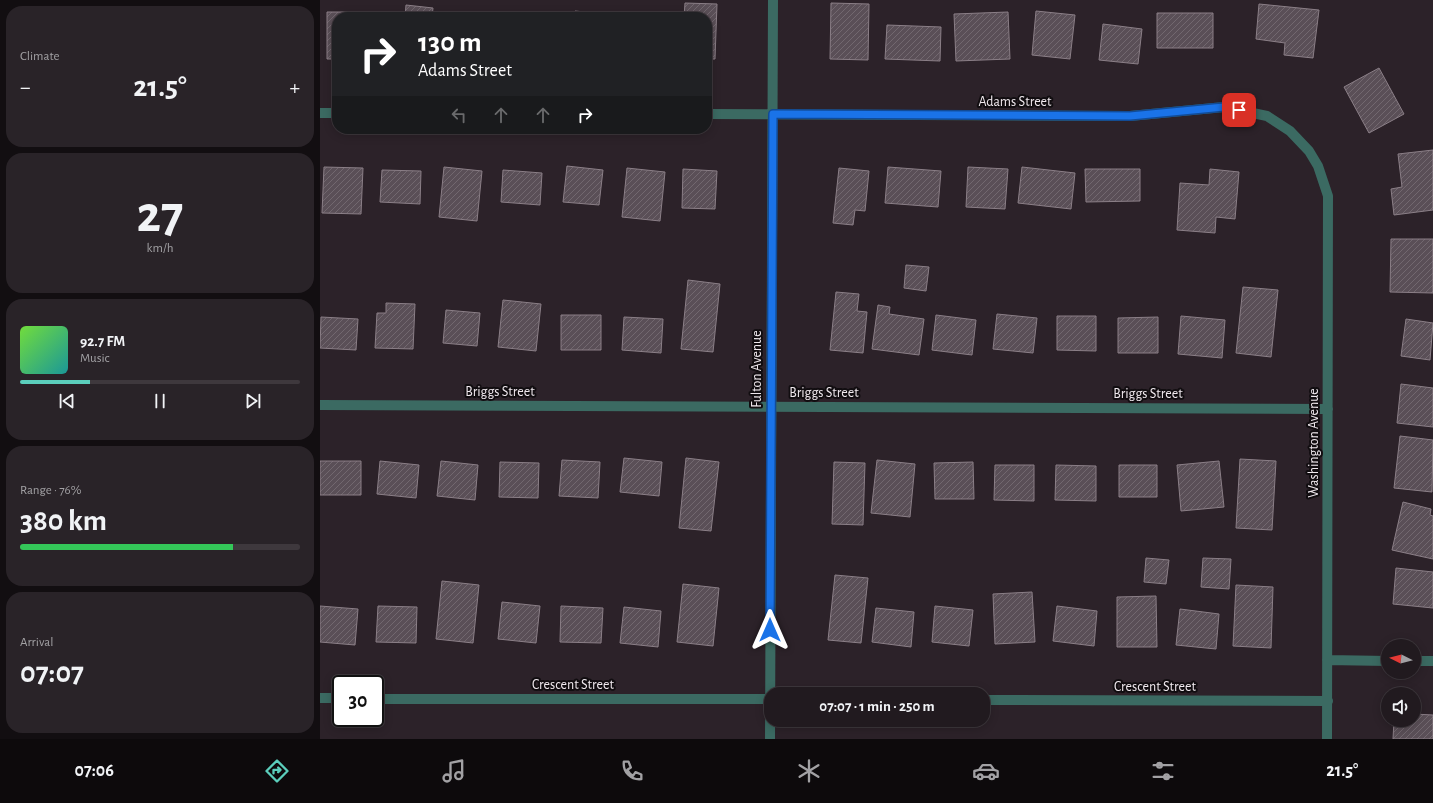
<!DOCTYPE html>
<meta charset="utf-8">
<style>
body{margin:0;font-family:"Alegreya Sans",sans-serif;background:#292328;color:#f1f3f6;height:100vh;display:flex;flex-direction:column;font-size:15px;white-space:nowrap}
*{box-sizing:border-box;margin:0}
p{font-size:13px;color:#a2a1a4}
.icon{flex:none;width:22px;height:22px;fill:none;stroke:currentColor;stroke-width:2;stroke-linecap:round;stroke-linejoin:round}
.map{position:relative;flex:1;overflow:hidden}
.drawer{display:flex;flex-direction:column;gap:6px;padding:6px;background:#120e11;width:320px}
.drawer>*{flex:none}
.hud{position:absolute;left:12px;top:12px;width:380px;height:122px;border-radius:16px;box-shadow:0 2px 10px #0003,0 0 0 1px #3e383d;background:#202124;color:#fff;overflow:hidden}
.needle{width:26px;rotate:276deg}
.controls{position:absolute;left:1061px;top:639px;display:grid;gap:8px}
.controls a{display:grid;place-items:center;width:40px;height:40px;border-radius:50%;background:#211a1f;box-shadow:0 2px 10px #0003,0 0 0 1px #3e383d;font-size:20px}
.speed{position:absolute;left:12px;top:675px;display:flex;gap:8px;font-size:20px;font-weight:700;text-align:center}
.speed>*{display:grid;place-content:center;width:52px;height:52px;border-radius:50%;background:#211a1f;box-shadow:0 2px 10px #0003,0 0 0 1px #3e383d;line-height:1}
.speed .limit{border:2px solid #111;border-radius:6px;background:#fff;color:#111}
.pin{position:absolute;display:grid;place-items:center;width:34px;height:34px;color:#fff;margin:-17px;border-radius:8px;box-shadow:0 2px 6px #0006}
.me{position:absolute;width:44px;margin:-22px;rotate:0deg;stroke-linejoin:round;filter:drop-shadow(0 0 3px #0008)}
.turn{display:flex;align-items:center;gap:14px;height:84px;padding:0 20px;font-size:18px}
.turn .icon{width:52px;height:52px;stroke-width:2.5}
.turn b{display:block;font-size:28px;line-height:34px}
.lanes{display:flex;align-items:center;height:38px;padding:0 20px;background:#0003;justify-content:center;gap:20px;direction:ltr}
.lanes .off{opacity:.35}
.big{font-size:30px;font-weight:700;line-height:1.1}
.drawer .card{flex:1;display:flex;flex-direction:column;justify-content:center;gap:6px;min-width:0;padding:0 14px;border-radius:16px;background:#292328}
.drawer .dial{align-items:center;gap:0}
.dial b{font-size:52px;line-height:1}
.song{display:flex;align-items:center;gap:12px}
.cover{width:48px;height:48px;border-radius:6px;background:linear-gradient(135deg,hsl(100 70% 55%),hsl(180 70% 35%))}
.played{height:4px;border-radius:2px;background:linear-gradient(90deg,#5bcebc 25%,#3e383d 25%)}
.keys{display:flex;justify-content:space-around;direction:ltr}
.heat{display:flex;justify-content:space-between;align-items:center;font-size:22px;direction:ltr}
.charge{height:6px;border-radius:3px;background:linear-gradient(90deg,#34c759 76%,#3e383d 0)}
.trip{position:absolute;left:444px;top:687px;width:226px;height:40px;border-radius:16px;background:#211a1f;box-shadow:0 2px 10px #0003,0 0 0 1px #3e383d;font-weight:700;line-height:40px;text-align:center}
.tabs{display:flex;height:64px;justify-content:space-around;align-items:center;background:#0d0a0c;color:#a2a1a4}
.tabs .icon{width:28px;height:28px}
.tabs .selected{color:#5bcebc}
.tabs b{font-size:18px;color:#f1f3f6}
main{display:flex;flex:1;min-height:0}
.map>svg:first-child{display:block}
.building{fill:url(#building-hatch);stroke:#8b7f87}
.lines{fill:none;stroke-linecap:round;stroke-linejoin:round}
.minor{stroke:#3b6a62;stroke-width:10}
.route-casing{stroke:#114b97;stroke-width:10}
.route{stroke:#1a73e8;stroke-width:7}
.labels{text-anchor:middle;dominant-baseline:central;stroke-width:4;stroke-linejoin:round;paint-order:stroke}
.street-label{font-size:14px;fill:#f0e9ee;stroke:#110d10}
</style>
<main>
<section class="drawer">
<div class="card"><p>Climate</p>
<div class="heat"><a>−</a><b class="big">21.5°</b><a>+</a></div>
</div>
<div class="card dial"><b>27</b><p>km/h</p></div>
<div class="card">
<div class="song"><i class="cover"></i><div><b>92.7 FM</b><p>Music</p></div></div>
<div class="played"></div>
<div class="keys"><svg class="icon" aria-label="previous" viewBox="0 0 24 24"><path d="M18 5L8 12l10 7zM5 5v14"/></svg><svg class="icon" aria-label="pause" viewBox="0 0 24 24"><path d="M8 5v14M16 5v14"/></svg><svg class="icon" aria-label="next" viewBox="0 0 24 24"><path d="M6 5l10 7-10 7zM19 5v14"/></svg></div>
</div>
<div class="card"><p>Range · 76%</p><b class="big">380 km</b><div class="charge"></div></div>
<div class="card"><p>Arrival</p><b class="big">07:07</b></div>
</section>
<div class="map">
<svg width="1113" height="739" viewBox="0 0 1113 739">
<defs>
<pattern id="building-hatch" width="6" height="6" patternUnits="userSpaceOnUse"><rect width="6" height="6" fill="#5a4f57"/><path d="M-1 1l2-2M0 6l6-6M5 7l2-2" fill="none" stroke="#72686f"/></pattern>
</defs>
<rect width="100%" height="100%" fill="#2c2229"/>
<path class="building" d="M 365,3 L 397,4 L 395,59 L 387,59 L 387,17 L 364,17 Z
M 511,3 L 549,4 L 548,60 L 510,59 Z
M 939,4 L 999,10 L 993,58 L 964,55 L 965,43 L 936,39 Z
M 86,5 L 113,8 L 112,17 L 85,17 Z
M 255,11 L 294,15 L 294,17 L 254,17 Z
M 716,11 L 755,15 L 750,59 L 712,55 Z
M 7,12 L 48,12 L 48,17 L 17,17 L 17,59 L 7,59 Z
M 688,12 L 690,59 L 636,61 L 634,14 Z
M 837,13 L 893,13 L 893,48 L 837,48 Z
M 783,24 L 822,29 L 818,64 L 779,60 Z
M 567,25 L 621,27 L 620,61 L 565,59 Z
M 1059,68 L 1084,114 L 1049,133 L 1024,87 Z
M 1113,150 L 1113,210 L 1074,215 L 1071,189 L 1082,187 L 1078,154 Z
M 247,166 L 283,170 L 279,205 L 243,202 Z
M 4,167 L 43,168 L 41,214 L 2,213 Z
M 124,167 L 162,171 L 157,221 L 119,217 Z
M 568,167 L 621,171 L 618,207 L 565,203 Z
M 648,167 L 688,169 L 685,209 L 646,207 Z
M 702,167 L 755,173 L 751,209 L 698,203 Z
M 307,168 L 345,172 L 340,221 L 302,217 Z
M 519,168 L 549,171 L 545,211 L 535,210 L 533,225 L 513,223 Z
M 363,169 L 397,171 L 395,209 L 362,208 Z
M 765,169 L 820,169 L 820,201 L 766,202 Z
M 890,169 L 919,172 L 915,219 L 896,217 L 895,233 L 857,230 L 860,183 L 889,185 Z
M 62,170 L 101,171 L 100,204 L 60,202 Z
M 183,170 L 222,173 L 220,205 L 181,202 Z
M 1071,239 L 1113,239 L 1113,293 L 1070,292 Z
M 586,265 L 609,267 L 606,291 L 584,288 Z
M 368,280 L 400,284 L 393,352 L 361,349 Z
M 923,287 L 958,290 L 951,357 L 916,353 Z
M 516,292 L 539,294 L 537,311 L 547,312 L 543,353 L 510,350 Z
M 183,300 L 221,304 L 216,351 L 178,347 Z
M 66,303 L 95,304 L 93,349 L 55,348 L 57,313 L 66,313 Z
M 558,305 L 570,307 L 569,314 L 604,319 L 599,355 L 552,349 Z
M 126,310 L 160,313 L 157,346 L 123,343 Z
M 677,314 L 717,318 L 713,353 L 673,349 Z
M 241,315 L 281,315 L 281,350 L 241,350 Z
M 616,315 L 656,320 L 652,355 L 612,350 Z
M 737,316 L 776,316 L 776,351 L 737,350 Z
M 861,316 L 905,320 L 902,358 L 858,354 Z
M 1,317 L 38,319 L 36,350 L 0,348 Z
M 304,317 L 343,319 L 341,353 L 302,350 Z
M 838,317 L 838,353 L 798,353 L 798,318 Z
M 1086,319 L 1113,323 L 1110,360 L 1081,356 Z
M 1081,384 L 1113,388 L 1113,427 L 1077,423 Z
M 1080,436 L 1113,440 L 1112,492 L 1074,488 Z
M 304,458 L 342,462 L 339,496 L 300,492 Z
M 366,458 L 399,462 L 391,531 L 359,528 Z
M 920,459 L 956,461 L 952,530 L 916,528 Z
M 242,460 L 280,462 L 278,498 L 239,496 Z
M 557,460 L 595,464 L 590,517 L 551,513 Z
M 0,461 L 41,461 L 41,495 L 0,495 Z
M 60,461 L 99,465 L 96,498 L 57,494 Z
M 121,461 L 158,465 L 155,500 L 117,496 Z
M 899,461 L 904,507 L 861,511 L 857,465 Z
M 180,462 L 219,463 L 218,498 L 179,497 Z
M 514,462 L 545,463 L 543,525 L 512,524 Z
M 653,462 L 654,499 L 615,499 L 614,463 Z
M 675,465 L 714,465 L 714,501 L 674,500 Z
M 736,465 L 776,466 L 776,501 L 735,500 Z
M 799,465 L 837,465 L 837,497 L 799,497 Z
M 1083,502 L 1111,509 L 1110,515 L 1113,516 L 1113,559 L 1072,550 Z
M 826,558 L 849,560 L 846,584 L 824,582 Z
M 883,558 L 911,559 L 909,589 L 881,587 Z
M 1076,568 L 1113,572 L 1113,608 L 1073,604 Z
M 515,575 L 548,578 L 541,643 L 508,640 Z
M 122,581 L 159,585 L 153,643 L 116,639 Z
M 363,584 L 399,588 L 393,646 L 357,642 Z
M 916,585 L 953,587 L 951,648 L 913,646 Z
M 712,592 L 715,642 L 675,644 L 673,594 Z
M 836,596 L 837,647 L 797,647 L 797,597 Z
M 182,602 L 220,606 L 216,643 L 178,639 Z
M 0,606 L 38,609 L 35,645 L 0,642 Z
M 58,606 L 97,607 L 96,643 L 56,642 Z
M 241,606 L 283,608 L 281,643 L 240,642 Z
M 615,606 L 653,610 L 649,646 L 612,642 Z
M 737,606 L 777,611 L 774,646 L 733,641 Z
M 304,607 L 341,611 L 338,647 L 300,643 Z
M 556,608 L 594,612 L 591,647 L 552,642 Z
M 860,609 L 899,614 L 896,649 L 856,645 Z
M 1094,714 L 1113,715 L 1113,739 L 1073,739 L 1074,720 L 1094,720 Z"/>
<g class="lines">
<path class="minor" d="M 0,113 L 17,113
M 387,114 L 810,116 L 904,107 L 947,116 L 970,131 L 989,151 L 998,166 L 1008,196 L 1007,739
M 0,405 L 1008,409
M 1007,660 L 1068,661
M 1094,661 L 1113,661
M 0,698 L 21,698
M 55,699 L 451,699
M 663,700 L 1008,701
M 450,739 L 453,0"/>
</g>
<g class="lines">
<g class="route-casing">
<path id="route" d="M 450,630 L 453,114 L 810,116 L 904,107 L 919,110"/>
</g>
<use href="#route" class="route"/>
</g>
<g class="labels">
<g class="street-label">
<text x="695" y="102">Adams Street</text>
<text transform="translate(437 369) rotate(-90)">Fulton Avenue</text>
<text x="180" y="392">Briggs Street</text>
<text x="504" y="393">Briggs Street</text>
<text x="828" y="394">Briggs Street</text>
<text transform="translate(994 443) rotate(-90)">Washington Avenue</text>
<text x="253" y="685">Crescent Street</text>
<text x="835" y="687">Crescent Street</text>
</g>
</g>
</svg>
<div class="controls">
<a><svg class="needle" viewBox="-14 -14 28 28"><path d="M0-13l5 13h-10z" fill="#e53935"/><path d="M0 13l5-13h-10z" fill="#a2a1a4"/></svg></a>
<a><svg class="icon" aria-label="sound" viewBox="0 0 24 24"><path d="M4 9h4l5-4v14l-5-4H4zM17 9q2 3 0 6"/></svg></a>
</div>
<div class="speed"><div class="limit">30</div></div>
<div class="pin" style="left:919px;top:110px;background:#d93025"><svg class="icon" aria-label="arrive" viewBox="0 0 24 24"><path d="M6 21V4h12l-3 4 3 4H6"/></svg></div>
<svg class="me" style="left:450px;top:630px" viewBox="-20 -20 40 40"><path d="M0-17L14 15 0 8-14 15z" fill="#1a73e8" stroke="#fff" stroke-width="4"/></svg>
<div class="trip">07:07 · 1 min · 250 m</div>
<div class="hud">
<div class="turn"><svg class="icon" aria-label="right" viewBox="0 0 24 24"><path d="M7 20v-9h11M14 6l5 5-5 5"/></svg><div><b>130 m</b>Adams Street</div></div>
<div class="lanes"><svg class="icon off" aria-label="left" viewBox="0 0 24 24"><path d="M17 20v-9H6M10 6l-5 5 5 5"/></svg><svg class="icon off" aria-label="ahead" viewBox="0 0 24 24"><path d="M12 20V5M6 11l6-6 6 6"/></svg><svg class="icon off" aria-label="ahead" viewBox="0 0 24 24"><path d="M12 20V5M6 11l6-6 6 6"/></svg><svg class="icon" aria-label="right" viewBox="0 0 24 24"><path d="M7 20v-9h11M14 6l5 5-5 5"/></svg></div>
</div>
</div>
</main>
<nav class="tabs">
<b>07:06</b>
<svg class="icon selected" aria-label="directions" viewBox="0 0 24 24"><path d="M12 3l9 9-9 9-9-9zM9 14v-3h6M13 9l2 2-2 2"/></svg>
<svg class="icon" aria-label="music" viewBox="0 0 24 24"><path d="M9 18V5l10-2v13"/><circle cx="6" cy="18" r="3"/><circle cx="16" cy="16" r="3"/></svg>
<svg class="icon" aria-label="phone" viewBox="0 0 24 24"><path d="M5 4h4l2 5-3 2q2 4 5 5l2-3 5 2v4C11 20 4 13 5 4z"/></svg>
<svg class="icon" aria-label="climate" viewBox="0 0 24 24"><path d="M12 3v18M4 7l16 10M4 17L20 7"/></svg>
<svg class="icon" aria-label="car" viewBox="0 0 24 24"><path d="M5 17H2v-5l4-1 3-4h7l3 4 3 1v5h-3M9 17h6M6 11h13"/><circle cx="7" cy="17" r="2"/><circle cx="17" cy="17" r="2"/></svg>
<svg class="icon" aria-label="filters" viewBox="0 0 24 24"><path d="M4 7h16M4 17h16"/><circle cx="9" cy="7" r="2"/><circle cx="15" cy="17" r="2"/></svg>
<b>21.5°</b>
</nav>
